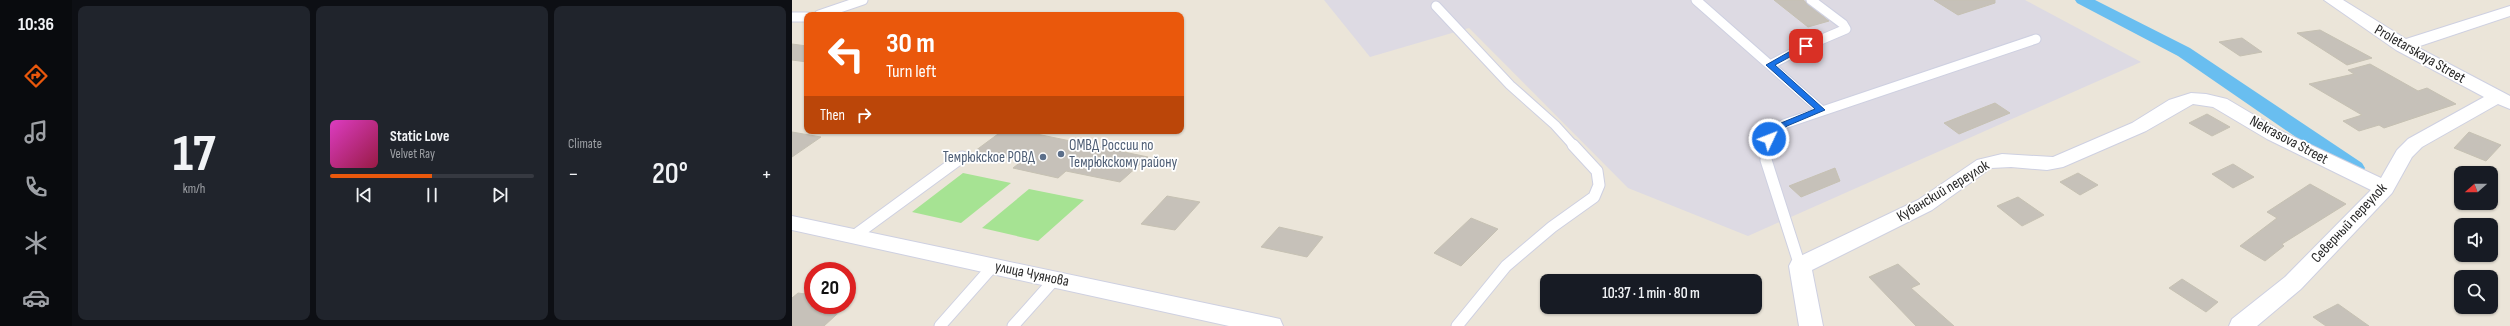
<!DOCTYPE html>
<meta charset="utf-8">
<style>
body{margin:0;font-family:"Sofia Sans Condensed",sans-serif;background:#20242c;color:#f1f3f6;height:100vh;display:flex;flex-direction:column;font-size:15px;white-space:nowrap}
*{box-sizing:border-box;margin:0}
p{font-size:13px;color:#9ea1a6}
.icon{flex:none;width:22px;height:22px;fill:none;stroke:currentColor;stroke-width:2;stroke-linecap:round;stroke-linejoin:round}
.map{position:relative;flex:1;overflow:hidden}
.side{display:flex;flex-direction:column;gap:6px;padding:6px;background:#0d0f14;width:720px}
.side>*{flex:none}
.guide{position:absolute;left:12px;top:12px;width:380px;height:122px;border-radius:8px;box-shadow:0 1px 3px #0004;background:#ea580c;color:#fff;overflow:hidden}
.needle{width:26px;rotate:249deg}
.controls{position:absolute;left:1662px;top:166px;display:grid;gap:8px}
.controls a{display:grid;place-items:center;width:44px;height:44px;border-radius:8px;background:#171b24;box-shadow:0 1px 3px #0004;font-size:20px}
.speed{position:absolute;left:12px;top:262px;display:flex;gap:8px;font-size:20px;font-weight:700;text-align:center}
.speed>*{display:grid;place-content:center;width:52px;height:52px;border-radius:50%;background:#171b24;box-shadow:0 1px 3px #0004;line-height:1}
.speed .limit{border:6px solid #d22;background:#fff;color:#111}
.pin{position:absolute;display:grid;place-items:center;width:34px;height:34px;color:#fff;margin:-17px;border-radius:8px;box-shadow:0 2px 6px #0006}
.me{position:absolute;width:44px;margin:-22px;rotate:47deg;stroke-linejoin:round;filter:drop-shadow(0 0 3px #0008)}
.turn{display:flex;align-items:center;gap:14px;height:84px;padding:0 16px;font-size:18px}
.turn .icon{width:52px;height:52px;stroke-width:2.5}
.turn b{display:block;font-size:28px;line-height:34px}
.then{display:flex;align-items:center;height:38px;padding:0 16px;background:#0003;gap:8px;font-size:15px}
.big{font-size:30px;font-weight:600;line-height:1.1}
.side .widget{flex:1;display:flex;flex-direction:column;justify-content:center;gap:6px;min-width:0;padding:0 14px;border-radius:8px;background:#20242c}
.side .dial{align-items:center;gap:0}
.dial b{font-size:52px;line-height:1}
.song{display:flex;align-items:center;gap:12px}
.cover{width:48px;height:48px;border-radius:6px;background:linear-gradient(135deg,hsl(310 70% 55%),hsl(340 70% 35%))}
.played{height:4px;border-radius:2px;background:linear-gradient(90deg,#ea580c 50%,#363941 50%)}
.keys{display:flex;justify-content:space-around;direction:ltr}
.heat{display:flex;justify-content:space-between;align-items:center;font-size:22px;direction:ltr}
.side .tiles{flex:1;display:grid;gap:6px;grid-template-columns:repeat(3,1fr)}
.trip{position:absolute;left:748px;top:274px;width:222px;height:40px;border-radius:8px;background:#171b24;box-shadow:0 1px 3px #0004;font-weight:600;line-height:40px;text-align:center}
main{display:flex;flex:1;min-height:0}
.tab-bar{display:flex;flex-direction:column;width:72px;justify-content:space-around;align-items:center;background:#090b0e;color:#9ea1a6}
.tab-bar .icon{width:28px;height:28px}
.tab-bar .active{color:#ea580c}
.tab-bar b{font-size:18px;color:#f1f3f6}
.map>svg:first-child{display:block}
.industrial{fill:#dddae3}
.green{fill:#a6e393}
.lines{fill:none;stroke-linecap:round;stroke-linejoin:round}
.canal{fill:#69bef0;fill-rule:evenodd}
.building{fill:#c6c1b9;stroke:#c6c1b3}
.service-far1-casing{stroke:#ced0e1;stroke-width:11}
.service-casing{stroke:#ced0e1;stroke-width:13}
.minor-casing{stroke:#ced0e1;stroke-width:2}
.service-far1{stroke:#fff;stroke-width:9}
.service{stroke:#fff;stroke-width:11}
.minor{fill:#fff;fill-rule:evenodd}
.route{fill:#1a73e8;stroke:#114b97}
.service-dot{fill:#5c6f8a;stroke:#fff;stroke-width:1.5}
.labels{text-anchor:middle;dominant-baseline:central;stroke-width:3.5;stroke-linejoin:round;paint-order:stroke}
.street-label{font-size:15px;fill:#282828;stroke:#fff}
.service-label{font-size:15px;fill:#4e5e75;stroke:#fff;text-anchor:start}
</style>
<main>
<nav class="tab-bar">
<b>10:36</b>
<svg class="icon active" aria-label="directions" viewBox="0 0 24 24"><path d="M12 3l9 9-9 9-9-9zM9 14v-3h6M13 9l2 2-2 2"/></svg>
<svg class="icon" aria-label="music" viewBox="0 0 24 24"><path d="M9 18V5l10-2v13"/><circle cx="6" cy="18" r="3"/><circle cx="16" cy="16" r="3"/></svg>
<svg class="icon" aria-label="phone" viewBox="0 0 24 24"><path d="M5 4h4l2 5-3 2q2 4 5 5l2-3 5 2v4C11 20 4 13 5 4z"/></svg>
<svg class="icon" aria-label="climate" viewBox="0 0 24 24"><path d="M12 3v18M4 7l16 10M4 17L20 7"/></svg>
<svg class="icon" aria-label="car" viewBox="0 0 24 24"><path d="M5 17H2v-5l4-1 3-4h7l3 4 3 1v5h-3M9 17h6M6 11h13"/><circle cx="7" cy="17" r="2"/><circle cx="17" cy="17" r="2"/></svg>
</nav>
<section class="side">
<div class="tiles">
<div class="widget dial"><b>17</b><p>km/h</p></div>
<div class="widget">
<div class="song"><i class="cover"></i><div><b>Static Love</b><p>Velvet Ray</p></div></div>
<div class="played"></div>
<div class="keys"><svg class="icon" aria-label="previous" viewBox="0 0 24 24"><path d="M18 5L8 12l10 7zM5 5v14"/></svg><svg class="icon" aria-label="pause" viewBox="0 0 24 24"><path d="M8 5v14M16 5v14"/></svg><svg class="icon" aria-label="next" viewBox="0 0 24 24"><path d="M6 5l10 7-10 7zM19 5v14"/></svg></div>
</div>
<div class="widget"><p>Climate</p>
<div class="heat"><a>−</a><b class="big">20°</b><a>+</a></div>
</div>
</div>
</section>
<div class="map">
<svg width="1718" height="326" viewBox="0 0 1718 326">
<rect width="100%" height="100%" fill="#ebe5d9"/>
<path class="industrial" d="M 532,0 L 1233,0 L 1349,62 L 956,236 L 836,188 L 677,28 L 578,57 Z"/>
<path class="green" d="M 171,173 L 219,183 L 169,223 L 120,212 Z
M 237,189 L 292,200 L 246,241 L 190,228 Z"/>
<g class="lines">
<path class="canal" d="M 1283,0 L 1303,0 L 1398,48 L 1570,163 L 1573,168 L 1570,173 L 1563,174 L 1556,173 L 1386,56 L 1285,3 Z"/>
</g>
<path class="building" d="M 982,0 L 1011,0 L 1037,21 L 1016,27 Z
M 1142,0 L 1203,0 L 1203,3 L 1166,15 Z
M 1528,30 L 1580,58 L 1555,65 L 1505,33 Z
M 1450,38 L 1470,52 L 1448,56 L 1427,42 Z
M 0,44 L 15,46 L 15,62 L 0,60 Z
M 1578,64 L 1626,91 L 1635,88 L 1664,104 L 1592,128 L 1587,125 L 1567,131 L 1551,121 L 1570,115 L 1517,84 L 1562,74 L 1556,70 Z
M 1203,103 L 1218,113 L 1167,134 L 1152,123 Z
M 1415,114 L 1438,127 L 1420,136 L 1397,123 Z
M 210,131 L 230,131 L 356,157 L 328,182 L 274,171 L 266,178 L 221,168 L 230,161 L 183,151 Z
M 0,132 L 29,137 L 0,157 Z
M 1677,132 L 1709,145 L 1694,161 L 1662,148 Z
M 1441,164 L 1462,177 L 1441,188 L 1420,174 Z
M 1043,168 L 1048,181 L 1009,197 L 997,186 Z
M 1286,173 L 1306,185 L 1288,195 L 1268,182 Z
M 1518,184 L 1554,204 L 1490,244 L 1492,246 L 1473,261 L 1448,246 L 1485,218 L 1475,212 Z
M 375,196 L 408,202 L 383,230 L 349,224 Z
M 1226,197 L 1252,215 L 1230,226 L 1205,206 Z
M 679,218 L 706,229 L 669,266 L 642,253 Z
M 487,227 L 531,237 L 515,257 L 469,247 Z
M 1106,264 L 1128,284 L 1119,288 L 1162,326 L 1124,326 L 1077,277 Z
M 1390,279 L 1426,302 L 1414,312 L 1377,288 Z
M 6,293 L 21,295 L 21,305 L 55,305 L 32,326 L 0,326 L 0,298 Z
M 1546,304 L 1577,326 L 1534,326 L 1521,317 Z"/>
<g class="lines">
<g class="service-far1-casing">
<path id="service-far1" d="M 904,0 L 1029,110
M 644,6 L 718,85 L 763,125 L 782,146
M 27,15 L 71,0
M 0,17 L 15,17
M 978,65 L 1014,46 L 1054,29 L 1051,24 L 1019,0
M 976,146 L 977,139 L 992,124 L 1244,39"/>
</g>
<g class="service-casing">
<path id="service" d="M 976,145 L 974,160 L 1008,266
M 62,236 L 170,157
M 148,326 L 201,266
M 221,326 L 263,279
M 665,326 L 714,266 L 760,227 L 802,197 L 807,185 L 805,171 L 781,145"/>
</g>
<g class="minor-casing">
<path id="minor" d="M 1532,0 L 1551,0 L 1614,39 L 1718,6 L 1718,16 L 1625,47 L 1718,96 L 1718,109 L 1706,104 L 1630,147 L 1620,157 L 1600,193 L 1509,289 L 1465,326 L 1437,326 L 1440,319 L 1493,277 L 1579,190 L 1475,139 L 1421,107 L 1401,104 L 1354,131 L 1271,167 L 1255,170 L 1219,167 L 1199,168 L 1140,210 L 1020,270 L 1031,326 L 1007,326 L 997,266 L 1000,260 L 1126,200 L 1185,160 L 1210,154 L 1261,157 L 1340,123 L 1377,100 L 1399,93 L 1414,94 L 1435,99 L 1489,131 L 1589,178 L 1605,150 L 1616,139 L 1692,97 L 1604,50 Z
M 0,216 L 479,317 L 488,319 L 491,326 L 437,326 L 0,230 Z"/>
</g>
<use href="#service-far1" class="service-far1"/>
<use href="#service" class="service"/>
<use href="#minor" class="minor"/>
</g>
<path class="route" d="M 1011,44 L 1018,46 L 983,65 L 1033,110 L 995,126 L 980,140 L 974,140 L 974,137 L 989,123 L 1023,109 L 974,65 Z"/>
<g class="service-dot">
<circle cx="269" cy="154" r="4"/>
<circle cx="251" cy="157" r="4"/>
</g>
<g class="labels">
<g class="street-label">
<text transform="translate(1628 54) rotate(30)">Proletarskaya Street</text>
<text transform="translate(1497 140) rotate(28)">Nekrasova Street</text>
<text transform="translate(1151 191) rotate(-31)">Кубанский переулок</text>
<text transform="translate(1557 223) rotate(-47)">Северный переулок</text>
<text transform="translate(240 274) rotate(12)">улица Чуянова</text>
</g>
<g class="service-label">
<text x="277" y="145">ОМВД России по<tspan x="277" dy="17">Темрюкскому району</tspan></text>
<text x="243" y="157" text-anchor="end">Темрюкское РОВД</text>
</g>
</g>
</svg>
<div class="controls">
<a><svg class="needle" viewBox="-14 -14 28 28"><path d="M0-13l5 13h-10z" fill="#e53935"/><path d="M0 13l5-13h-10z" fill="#9ea1a6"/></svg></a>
<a><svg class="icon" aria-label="sound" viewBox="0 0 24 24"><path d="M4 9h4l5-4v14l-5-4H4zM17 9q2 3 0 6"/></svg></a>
<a><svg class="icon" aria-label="search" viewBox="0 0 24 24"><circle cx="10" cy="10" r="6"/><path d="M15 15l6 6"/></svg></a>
</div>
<div class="speed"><div class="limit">20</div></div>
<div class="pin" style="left:1014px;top:46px;background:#d93025"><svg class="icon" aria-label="arrive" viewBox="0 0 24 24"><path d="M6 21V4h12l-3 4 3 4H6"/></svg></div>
<svg class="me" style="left:977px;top:139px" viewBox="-20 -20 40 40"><circle r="17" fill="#1a73e8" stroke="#fff" stroke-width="3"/><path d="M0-11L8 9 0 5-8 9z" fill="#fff"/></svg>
<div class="trip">10:37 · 1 min · 80 m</div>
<div class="guide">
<div class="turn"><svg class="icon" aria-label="left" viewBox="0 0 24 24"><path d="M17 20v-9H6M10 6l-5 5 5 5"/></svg><div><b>30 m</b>Turn left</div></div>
<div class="then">Then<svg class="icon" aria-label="right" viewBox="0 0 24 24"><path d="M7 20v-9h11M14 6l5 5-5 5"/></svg></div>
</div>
</div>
</main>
